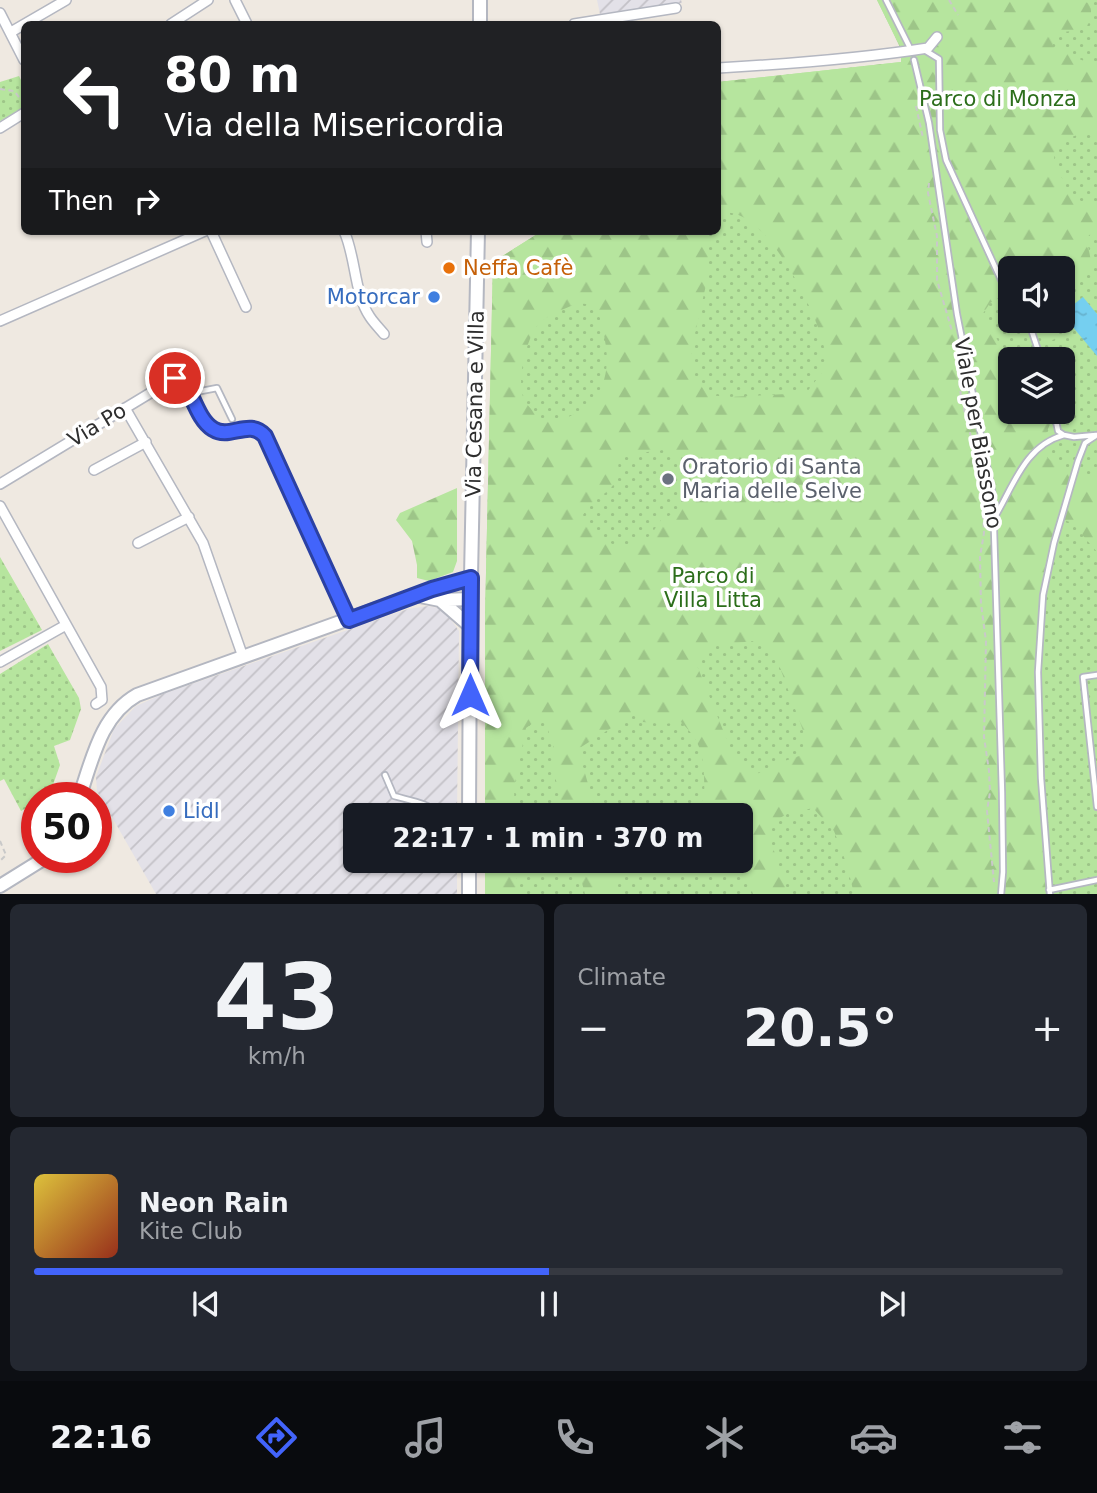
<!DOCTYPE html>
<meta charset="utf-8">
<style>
body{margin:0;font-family:"DejaVu Sans",sans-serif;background:#242831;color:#f1f3f6;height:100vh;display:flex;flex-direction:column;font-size:26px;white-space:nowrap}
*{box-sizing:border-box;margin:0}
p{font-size:23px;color:#9ea1a6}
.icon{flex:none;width:38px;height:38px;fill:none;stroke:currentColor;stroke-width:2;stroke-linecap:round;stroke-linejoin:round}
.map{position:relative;height:894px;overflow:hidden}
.panel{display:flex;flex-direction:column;gap:10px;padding:10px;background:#0d0f14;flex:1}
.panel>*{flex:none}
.guide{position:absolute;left:21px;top:21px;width:700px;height:214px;border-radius:10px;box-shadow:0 2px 5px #0004;background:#202124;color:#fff;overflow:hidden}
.tools{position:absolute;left:998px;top:256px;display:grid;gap:14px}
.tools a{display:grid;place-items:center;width:77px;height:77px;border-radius:10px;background:#171b24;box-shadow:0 2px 5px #0004;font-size:35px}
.speed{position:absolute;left:21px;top:782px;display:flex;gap:14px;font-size:35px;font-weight:700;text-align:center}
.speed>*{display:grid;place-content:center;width:91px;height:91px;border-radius:50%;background:#171b24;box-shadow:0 2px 5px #0004;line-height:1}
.speed .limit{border:10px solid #d22;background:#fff;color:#111}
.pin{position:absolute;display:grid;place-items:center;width:60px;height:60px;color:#fff;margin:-30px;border:4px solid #fff;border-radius:50%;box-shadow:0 2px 7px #0007}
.me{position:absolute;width:77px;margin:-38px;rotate:0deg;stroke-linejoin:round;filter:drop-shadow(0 0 5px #0008)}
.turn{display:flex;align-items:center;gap:24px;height:147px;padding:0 28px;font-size:32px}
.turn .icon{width:91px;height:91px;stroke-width:2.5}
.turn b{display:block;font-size:49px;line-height:60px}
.then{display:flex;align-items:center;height:66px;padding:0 28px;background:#0003;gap:14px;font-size:26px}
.big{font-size:52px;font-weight:800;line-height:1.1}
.panel .tile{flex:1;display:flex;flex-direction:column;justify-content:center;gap:10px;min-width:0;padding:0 24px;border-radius:10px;background:#242831}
.panel .dial{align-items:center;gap:0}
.dial b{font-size:91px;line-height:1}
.song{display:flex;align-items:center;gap:21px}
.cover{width:84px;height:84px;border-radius:10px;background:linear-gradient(135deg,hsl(50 70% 55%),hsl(10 70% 35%))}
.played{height:7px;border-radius:4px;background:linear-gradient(90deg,#4264fb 50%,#363941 50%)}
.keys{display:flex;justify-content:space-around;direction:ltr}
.heat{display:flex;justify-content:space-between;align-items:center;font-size:38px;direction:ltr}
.panel .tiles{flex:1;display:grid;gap:10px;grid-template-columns:1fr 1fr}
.tile:last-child{grid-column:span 2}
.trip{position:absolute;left:343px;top:803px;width:410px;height:70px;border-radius:10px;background:#171b24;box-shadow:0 2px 5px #0004;font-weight:800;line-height:70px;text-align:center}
.tab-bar{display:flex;height:112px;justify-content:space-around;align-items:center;background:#090b0e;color:#9ea1a6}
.tab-bar .icon{width:49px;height:49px}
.tab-bar .selected{color:#4264fb}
.tab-bar b{font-size:32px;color:#f1f3f6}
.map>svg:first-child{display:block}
.industrial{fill:url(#industrial-furrows)}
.grass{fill:url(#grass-dots);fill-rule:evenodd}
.forest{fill:url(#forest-firs);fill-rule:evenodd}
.water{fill:url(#water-ripples)}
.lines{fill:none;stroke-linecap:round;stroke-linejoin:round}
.lane-casing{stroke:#b4b7c1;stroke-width:8}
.street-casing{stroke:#b4b7c1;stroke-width:12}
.secondary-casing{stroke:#b4b7c1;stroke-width:16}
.path{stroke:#c9c9c9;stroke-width:2;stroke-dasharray:5 3.5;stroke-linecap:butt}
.lane{stroke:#fff;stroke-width:4.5}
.street{stroke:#fff;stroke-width:9}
.secondary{stroke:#fff;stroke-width:12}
.route-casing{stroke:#2b41a3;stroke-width:18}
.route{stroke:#4264fb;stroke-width:12}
.food-dot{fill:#e8710a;stroke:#fff;stroke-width:2.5}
.shop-dot{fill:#3f7fe0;stroke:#fff;stroke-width:2.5}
.worship-dot{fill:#6b7280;stroke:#fff;stroke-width:2.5}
.labels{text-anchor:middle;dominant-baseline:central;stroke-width:7;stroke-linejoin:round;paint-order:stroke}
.park-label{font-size:21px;fill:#2c6e1b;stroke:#fff}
.food-label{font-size:21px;fill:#c56008;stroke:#fff;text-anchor:start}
.shop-label{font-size:21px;fill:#366cbe;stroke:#fff;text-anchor:end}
.street-label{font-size:21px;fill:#2e2e2e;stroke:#fff}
.worship-label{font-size:21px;fill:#5b616d;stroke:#fff;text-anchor:start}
</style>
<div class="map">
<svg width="1097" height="895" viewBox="0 0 1097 895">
<defs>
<pattern id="industrial-furrows" width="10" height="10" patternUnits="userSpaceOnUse" patternTransform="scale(1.75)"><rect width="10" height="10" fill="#e3e1e8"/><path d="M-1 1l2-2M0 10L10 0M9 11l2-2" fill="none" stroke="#c3c1c7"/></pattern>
<pattern id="grass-dots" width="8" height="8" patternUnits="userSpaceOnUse" patternTransform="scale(1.75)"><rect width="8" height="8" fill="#b6e59e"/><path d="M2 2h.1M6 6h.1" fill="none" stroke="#9dc588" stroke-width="1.8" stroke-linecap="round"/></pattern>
<pattern id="forest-firs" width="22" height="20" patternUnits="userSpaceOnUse" patternTransform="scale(1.75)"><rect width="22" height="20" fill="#b6e59e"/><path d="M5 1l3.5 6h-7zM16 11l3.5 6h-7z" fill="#9dc588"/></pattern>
<pattern id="water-ripples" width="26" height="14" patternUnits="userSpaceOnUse" patternTransform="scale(1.75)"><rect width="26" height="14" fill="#75cff0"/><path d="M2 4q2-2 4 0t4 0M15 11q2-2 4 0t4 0" fill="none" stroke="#66b2ce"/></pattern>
</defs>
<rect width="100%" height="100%" fill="#efe9e1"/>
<path class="industrial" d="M 597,0 L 681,0 L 682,3 L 600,14 Z
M 428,606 L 443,609 L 459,631 L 457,815 L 355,816 L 355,861 L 457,861 L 457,894 L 156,894 L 97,791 L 96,777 L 114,729 L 136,706 L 163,694 L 408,609 Z"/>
<path class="grass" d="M 877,0 L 1097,0 L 1097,894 L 485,895 L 485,861 L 740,861 L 740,816 L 485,815 L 485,617 L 493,262 L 542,231 L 718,231 L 718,82 L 901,62 L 901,49 ZM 1010,268 L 1062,268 L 1062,320 L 1010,320 ZM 1010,359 L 1062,359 L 1062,411 L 1010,411 Z
M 19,76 L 24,86 L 24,108 L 0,121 L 0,82 Z
M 0,557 L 42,630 L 0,651 Z
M 48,644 L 79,698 L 81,709 L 70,740 L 54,746 L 60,765 L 49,796 L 37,798 L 37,802 L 21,811 L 4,779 L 0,781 L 0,674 Z"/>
<path class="forest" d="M 877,0 L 1073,0 L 1090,3 C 1097,40 1067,27 1053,35 L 1053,47 L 1097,67 L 1097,132 C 1078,133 1049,140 1055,165 C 1056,170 1061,175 1063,180 C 1066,188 1067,194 1075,198 C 1082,202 1090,204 1097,206 L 1097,233 L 1089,235 L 1087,241 L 1092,266 L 1082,277 L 1062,282 L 1062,268 L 1010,268 L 1010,291 L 990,303 L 982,315 L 998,341 L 999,386 L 1010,399 L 1010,411 L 1054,411 C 1051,427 1041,438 1042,453 L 1055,464 L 1097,477 L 1097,552 L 1072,523 L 1062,519 L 1045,593 L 1041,666 L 1043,775 L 1054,894 L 854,894 L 847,865 L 834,831 L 813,808 L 787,814 L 766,826 L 788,894 L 753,894 L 740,855 L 740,816 L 682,815 C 705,807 705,799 704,777 C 703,751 699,740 681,722 L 663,724 L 643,722 L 638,711 L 578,749 L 597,815 L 564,815 L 555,776 L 553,744 L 543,716 L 526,728 L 514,788 L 515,815 L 485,816 L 485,617 L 493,262 L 542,231 L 707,231 L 708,255 L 706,285 L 691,351 L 693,374 L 708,395 L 729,397 L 806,393 L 827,366 C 825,358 825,348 822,339 C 813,307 761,198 718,214 L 718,82 L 901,62 L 901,49 ZM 578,303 L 594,305 C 601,317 603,328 605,341 C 612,375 600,408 564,418 C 558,420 549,419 543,420 C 537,414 527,407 524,399 C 516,383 526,337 539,324 C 549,314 564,309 578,303 ZM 663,450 L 687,457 L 694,476 L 696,497 L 684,508 L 661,520 L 650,536 L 623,548 L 602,540 L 581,520 C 590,492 622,497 618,461 L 624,455 ZM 752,641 L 767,649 L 779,665 L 805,736 L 802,755 L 776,764 L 751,777 L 733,755 L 696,663 L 707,647 Z
M 1033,320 L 1050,320 L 1055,339 L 1047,342 L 1035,330 Z
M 457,488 L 457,561 L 453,572 L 429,581 L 417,578 L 417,565 L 412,541 L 396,520 L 400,513 Z
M 485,861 L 515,861 L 517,894 L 485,894 Z
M 576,861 L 626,861 L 623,862 L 615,880 L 619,894 L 585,894 Z"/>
<path class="water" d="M 1083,297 L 1097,314 L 1097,356 L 1062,314 Z"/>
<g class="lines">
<g class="lane-casing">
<path id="lane" d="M 886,0 L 909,46
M 926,51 L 939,59 L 940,130 L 946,160 L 1002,282 L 1010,293
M 914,60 L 929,123 L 957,314 L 993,496 L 1002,793 L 1003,872 L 1001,895
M 1028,320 L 1041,359
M 191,393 L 217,388 L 232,419
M 1054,411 L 1058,431 L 1064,435 L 1074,437 L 1096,435
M 996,515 C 1014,484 1026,445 1064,435
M 1097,675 L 1083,677 L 1097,807
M 385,775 L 394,796 C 412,801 429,803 442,816
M 1049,890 L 1097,880
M 1050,895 L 1041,778 L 1038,672 L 1043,595 L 1054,543 L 1078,461 L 1085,443 L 1097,435"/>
</g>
<g class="street-casing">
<path id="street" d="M 235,0 L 247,24
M 0,13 L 24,60
M 171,24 L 208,0
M 574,24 L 676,8
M 11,32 L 66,0
M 718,68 C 788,64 858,59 928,48 L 937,37
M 0,128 L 24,113
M 211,231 L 246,307
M 344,231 C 356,257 354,294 370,317 C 374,323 379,328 384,334
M 426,231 L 427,242
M 0,321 L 205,231
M 125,408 L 203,543 L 243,657
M 94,470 L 146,442
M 0,484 L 175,378 L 180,379 C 196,392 198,433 225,433 C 234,432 243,428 253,428 L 265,436 L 349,620
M 0,506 L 101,687 L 102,700 L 96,704
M 138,543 L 189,517
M 0,662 L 66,625"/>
</g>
<g class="secondary-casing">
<path id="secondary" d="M 480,0 L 480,24
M 420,596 L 440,600 L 471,599
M 440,600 L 470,626
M 79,798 C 92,761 100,716 137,695 L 432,589 L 471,578
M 469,816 L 470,626 L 478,231
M 0,886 L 45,858
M 469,895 L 469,861"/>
</g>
<path class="path" d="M 949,0 L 958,15
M 0,89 L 14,91 L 24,103
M 916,106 L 923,138
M 929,183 L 928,193 L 937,236 L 937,280 L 952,331
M 957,357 L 961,397 L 978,465
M 981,480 L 984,533 L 980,557 L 981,604 L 986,641 L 984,737 L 989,771 L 990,792 L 987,811 L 994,882
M 0,841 L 6,855 L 0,861"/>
<use href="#lane" class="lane"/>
<use href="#street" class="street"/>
<use href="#secondary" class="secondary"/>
</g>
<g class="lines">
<g class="route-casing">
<path id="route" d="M 175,378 L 183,381 C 193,395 198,420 213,429 C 230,440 249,418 265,436 L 349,620 L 432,589 L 471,578 L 470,695"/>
</g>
<use href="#route" class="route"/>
</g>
<circle class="food-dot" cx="449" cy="268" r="7"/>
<g class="shop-dot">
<circle cx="434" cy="297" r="7"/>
<circle cx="169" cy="811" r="7"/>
</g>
<circle class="worship-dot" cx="668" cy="479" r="7"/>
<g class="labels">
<g class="park-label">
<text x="998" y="99">Parco di Monza</text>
<text x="713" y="576">Parco di<tspan x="713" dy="24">Villa Litta</tspan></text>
</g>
<g class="food-label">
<text x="463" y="268">Neffa Cafè</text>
</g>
<g class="shop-label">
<text x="420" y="297">Motorcar</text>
<text x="183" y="811" text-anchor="start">Lidl</text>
</g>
<g class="street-label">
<text transform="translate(475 404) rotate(-89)">Via Cesana e Villa</text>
<text transform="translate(97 425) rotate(-31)">Via Po</text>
<text transform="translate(978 433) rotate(80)">Viale per Biassono</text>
</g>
<g class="worship-label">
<text x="682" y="467">Oratorio di Santa<tspan x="682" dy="24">Maria delle Selve</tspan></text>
</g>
</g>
</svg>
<div class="tools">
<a><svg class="icon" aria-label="sound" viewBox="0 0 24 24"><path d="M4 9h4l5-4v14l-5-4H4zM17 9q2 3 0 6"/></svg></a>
<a><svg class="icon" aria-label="layers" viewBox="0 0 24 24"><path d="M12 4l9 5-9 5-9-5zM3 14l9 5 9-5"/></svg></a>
</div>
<div class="speed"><div class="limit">50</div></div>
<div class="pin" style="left:175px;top:378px;background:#d93025"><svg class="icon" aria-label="arrive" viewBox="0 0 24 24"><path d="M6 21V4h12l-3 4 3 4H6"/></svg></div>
<svg class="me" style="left:470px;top:695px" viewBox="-20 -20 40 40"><path d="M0-17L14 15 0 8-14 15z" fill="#4264fb" stroke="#fff" stroke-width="4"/></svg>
<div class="trip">22:17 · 1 min · 370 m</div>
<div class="guide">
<div class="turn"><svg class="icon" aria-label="left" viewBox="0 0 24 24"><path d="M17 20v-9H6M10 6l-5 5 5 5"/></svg><div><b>80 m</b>Via della Misericordia</div></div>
<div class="then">Then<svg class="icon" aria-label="right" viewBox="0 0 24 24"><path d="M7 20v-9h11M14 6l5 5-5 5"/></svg></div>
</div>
</div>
<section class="panel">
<div class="tiles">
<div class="tile dial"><b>43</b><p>km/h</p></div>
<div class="tile"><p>Climate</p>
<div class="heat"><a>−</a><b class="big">20.5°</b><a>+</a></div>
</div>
<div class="tile">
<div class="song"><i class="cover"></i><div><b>Neon Rain</b><p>Kite Club</p></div></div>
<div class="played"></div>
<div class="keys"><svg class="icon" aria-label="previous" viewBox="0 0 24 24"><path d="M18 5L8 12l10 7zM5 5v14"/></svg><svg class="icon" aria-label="pause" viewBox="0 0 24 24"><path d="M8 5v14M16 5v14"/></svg><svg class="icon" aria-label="next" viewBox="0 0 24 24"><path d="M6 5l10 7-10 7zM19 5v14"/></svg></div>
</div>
</div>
</section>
<nav class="tab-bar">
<b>22:16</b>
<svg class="icon selected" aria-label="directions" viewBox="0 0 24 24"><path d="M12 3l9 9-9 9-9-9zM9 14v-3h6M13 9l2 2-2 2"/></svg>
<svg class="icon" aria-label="music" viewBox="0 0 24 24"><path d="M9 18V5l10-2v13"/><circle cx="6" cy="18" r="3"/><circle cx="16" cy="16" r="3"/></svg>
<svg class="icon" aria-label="phone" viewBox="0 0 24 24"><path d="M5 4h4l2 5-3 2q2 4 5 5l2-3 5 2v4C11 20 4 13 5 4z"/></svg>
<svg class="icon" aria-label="climate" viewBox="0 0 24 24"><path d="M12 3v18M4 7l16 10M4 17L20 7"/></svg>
<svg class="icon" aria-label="car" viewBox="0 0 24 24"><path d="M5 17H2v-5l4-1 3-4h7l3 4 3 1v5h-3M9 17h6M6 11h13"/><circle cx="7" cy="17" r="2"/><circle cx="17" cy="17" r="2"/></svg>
<svg class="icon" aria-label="filters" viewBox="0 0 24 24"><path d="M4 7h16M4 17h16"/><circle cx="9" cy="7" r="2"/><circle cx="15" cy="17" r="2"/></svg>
</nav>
